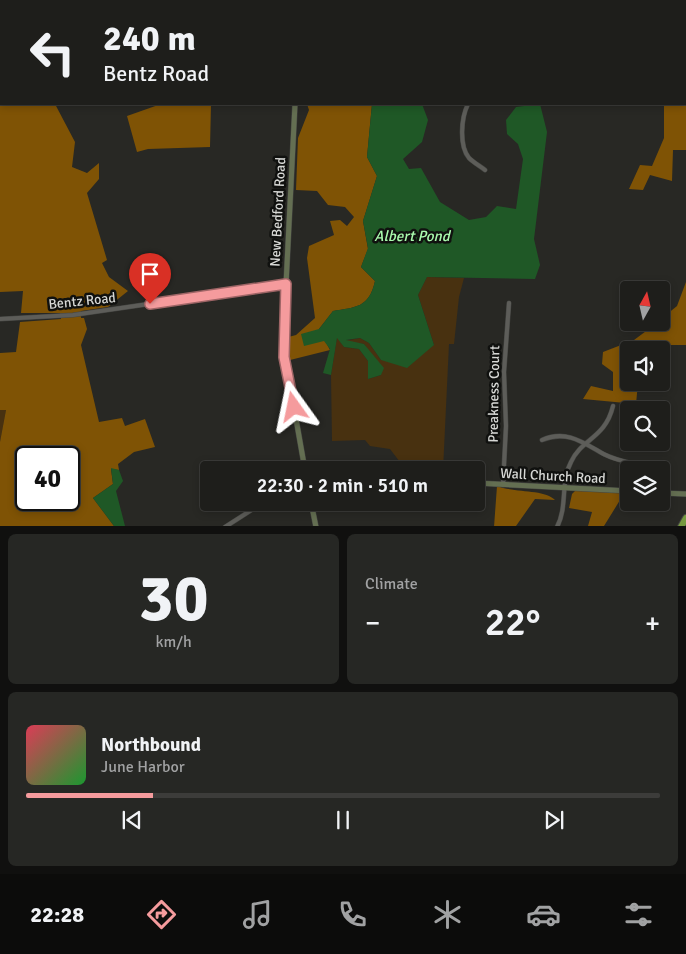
<!DOCTYPE html>
<meta charset="utf-8">
<style>
body{margin:0;font-family:Signika,sans-serif;background:#262724;color:#f1f3f6;height:100vh;display:flex;flex-direction:column;font-size:19px;white-space:nowrap}
*{box-sizing:border-box;margin:0}
p{font-size:16px;color:#a1a2a3}
.icon{flex:none;width:28px;height:28px;fill:none;stroke:currentColor;stroke-width:2;stroke-linecap:round;stroke-linejoin:round}
.map{position:relative;height:526px;overflow:hidden}
.panel{display:flex;flex-direction:column;gap:8px;padding:8px;background:#10100f;flex:1}
.panel>*{flex:none}
.banner{position:absolute;left:0px;top:0px;width:686px;height:105px;box-shadow:0 2px 8px #0003,0 0 0 1px #3c3c3a;background:#1e1e1b;color:#f1f3f6;overflow:hidden}
.needle{width:32px;rotate:8deg}
.tools{position:absolute;left:620px;top:281px;display:grid;gap:10px}
.tools a{display:grid;place-items:center;width:50px;height:50px;border-radius:5px;background:#1e1e1b;box-shadow:0 2px 8px #0003,0 0 0 1px #3c3c3a;font-size:25px}
.speed{position:absolute;left:15px;top:446px;display:flex;gap:10px;font-size:25px;font-weight:700;text-align:center}
.speed>*{display:grid;place-content:center;width:65px;height:65px;border-radius:50%;background:#1e1e1b;box-shadow:0 2px 8px #0003,0 0 0 1px #3c3c3a;line-height:1}
.speed .limit{border:2px solid #111;border-radius:8px;background:#fff;color:#111}
.pin{position:absolute;display:grid;place-items:center;width:42px;height:42px;color:#fff;margin:-51px -21px;border-radius:50% 50% 50% 0;rotate:-45deg;box-shadow:0 0 5px #0007}
.pin .icon{rotate:45deg}
.me{position:absolute;width:55px;margin:-28px;rotate:348deg;stroke-linejoin:round;filter:drop-shadow(0 0 4px #0008)}
.turn{display:flex;align-items:center;gap:18px;height:105px;padding:0 20px;font-size:22px}
.turn .icon{width:65px;height:65px;stroke-width:2.5}
.turn b{display:block;font-size:35px;line-height:42px}
.big{font-size:38px;font-weight:600;line-height:1.1}
.panel .tile{flex:1;display:flex;flex-direction:column;justify-content:center;gap:8px;min-width:0;padding:0 18px;border-radius:8px;background:#262724}
.panel .dial{align-items:center;gap:0}
.dial b{font-size:65px;line-height:1}
.song{display:flex;align-items:center;gap:15px}
.cover{width:60px;height:60px;border-radius:8px;background:linear-gradient(135deg,hsl(350 70% 55%),hsl(130 70% 35%))}
.played{height:5px;border-radius:2px;background:linear-gradient(90deg,#f59b9d 20%,#3c3c3a 20%)}
.keys{display:flex;justify-content:space-around;direction:ltr}
.heat{display:flex;justify-content:space-between;align-items:center;font-size:28px;direction:ltr}
.panel .tiles{flex:1;display:grid;gap:8px;grid-template-columns:1fr 1fr}
.tile:last-child{grid-column:span 2}
.trip{position:absolute;left:200px;top:461px;width:285px;height:50px;border-radius:5px;background:#1e1e1b;box-shadow:0 2px 8px #0003,0 0 0 1px #3c3c3a;font-weight:600;line-height:50px;text-align:center}
.dock{display:flex;height:80px;justify-content:space-around;align-items:center;background:#0c0c0b;color:#a1a2a3}
.dock .icon{width:35px;height:35px}
.dock .active{color:#f59b9d}
.dock b{font-size:22px;color:#f1f3f6}
.map>svg:first-child{display:block}
.green{fill:#483110}
.forest{fill:#7f5305;fill-rule:evenodd}
.water{fill:#1f5826}
.lines{fill:none;stroke-linecap:round;stroke-linejoin:round}
.street-casing{stroke:#444542;stroke-width:5}
.secondary-casing{stroke:#444542;stroke-width:6}
.highway-casing{stroke:#444542;stroke-width:8}
.street{stroke:#5d5d59;stroke-width:4}
.secondary{stroke:#646f52;stroke-width:5}
.highway{stroke:#769940;stroke-width:6}
.route-casing{stroke:#9f6566;stroke-width:12}
.route{stroke:#f59b9d;stroke-width:9}
.labels{text-anchor:middle;dominant-baseline:central;stroke-width:5;stroke-linejoin:round;paint-order:stroke}
.street-label{font-size:14px;fill:#d7d8d5;stroke:#10110f}
.water-label{font-size:15px;font-style:italic;fill:#aafbae;stroke:#10110f}
</style>
<div class="map">
<svg width="686" height="527" viewBox="0 0 686 527">
<rect width="100%" height="100%" fill="#282824"/>
<path class="green" d="M 427,277 L 464,278 L 459,297 L 454,344 L 449,344 L 443,470 L 406,470 L 390,449 L 370,446 L 365,440 L 332,441 L 331,375 L 337,337 L 344,347 L 359,349 L 368,361 L 368,379 L 381,375 L 364,344 L 344,341 L 360,338 L 369,343 L 381,360 L 434,345 L 418,295 Z
M 0,410 L 6,410 L 0,442 Z"/>
<path class="forest" d="M 0,50 L 1,104 L 55,104 L 75,142 L 72,167 L 87,173 L 99,163 L 99,179 L 87,193 L 107,260 L 102,263 L 109,277 L 128,291 L 108,307 L 81,311 L 81,318 L 84,318 L 87,329 L 81,345 L 99,422 L 122,418 L 125,426 L 145,419 L 155,447 L 134,452 L 118,464 L 119,470 L 111,469 L 113,484 L 93,498 L 114,526 L 0,526 L 0,442 L 6,410 L 0,410 L 0,353 L 16,352 L 20,322 L 61,319 L 60,313 L 21,313 L 23,291 L 0,292 ZM 26,458 L 69,458 L 69,500 L 26,500 Z
M 686,53 L 686,150 L 673,150 L 672,181 L 650,175 L 643,190 L 629,189 L 640,165 L 652,166 L 664,138 L 664,104 L 685,104 Z
M 161,104 L 211,104 L 210,147 L 148,149 L 137,152 L 127,116 Z
M 307,104 L 372,104 L 367,157 L 377,176 L 363,221 L 368,249 L 361,267 L 375,281 C 369,308 356,307 333,311 L 319,329 L 330,350 L 282,362 L 281,339 L 296,335 L 315,318 L 307,258 L 309,246 L 334,235 L 330,221 L 340,220 L 347,226 L 354,217 L 345,207 L 328,205 L 317,191 L 296,190 L 298,138 L 309,110 Z
M 686,282 L 686,345 L 642,345 L 641,350 L 629,350 L 629,382 L 638,383 L 636,404 L 583,399 L 591,386 L 613,391 L 613,372 L 602,364 L 603,352 L 634,340 L 657,323 L 661,322 L 661,319 L 677,306 Z
M 497,486 C 515,493 545,489 555,500 L 535,499 L 516,526 L 494,527 Z
M 576,490 L 625,492 L 604,526 L 588,526 L 592,512 L 569,508 L 572,494 Z"/>
<path class="water" d="M 372,104 L 422,104 L 428,120 L 422,142 L 403,159 L 409,169 L 421,168 L 440,202 L 469,220 L 486,217 L 497,206 L 516,209 L 523,159 L 518,144 L 507,134 L 506,120 L 516,107 L 540,104 L 547,132 L 534,239 L 540,265 L 535,279 L 427,277 L 418,295 L 434,345 L 407,368 L 381,360 L 369,343 L 360,338 L 346,340 L 364,344 L 384,368 L 381,375 L 368,379 L 368,361 L 359,349 L 344,347 L 337,338 L 331,375 L 323,373 L 330,349 L 324,341 L 304,346 L 301,334 L 319,329 L 333,311 C 356,307 369,308 375,281 L 361,267 L 368,248 L 363,221 L 377,176 L 367,157 Z
M 111,468 L 119,470 L 123,481 L 116,491 L 125,526 L 114,526 L 93,498 L 113,484 Z"/>
<g class="lines">
<g class="street-casing">
<path id="street" d="M 270,0 L 272,1
M 582,1 L 582,0
M 468,104 C 461,118 459,146 469,158 C 474,163 480,166 485,170
M 0,319 L 73,315 L 286,284
M 542,440 C 565,430 581,441 600,452 C 609,458 620,460 630,463
M 241,470 L 246,468 L 250,470
M 503,485 L 506,426 L 504,372 L 509,303
M 225,527 L 264,502
M 557,527 C 568,506 560,482 571,462 C 582,438 605,439 613,406"/>
</g>
<g class="secondary-casing">
<path id="secondary" d="M 302,1 L 302,0
M 0,43 L 1,42
M 685,50 L 686,50
M 295,104 L 283,345 L 305,470
M 476,483 L 629,491
M 661,493 L 686,494
M 311,502 L 316,527"/>
</g>
<g class="highway-casing">
<path id="highway" d="M 681,527 L 686,518"/>
</g>
<use href="#street" class="street"/>
<use href="#secondary" class="secondary"/>
<use href="#highway" class="highway"/>
</g>
<g class="lines">
<g class="route-casing">
<path id="route" d="M 150,304 L 286,284 L 284,357 L 294,407"/>
</g>
<use href="#route" class="route"/>
</g>
<g class="labels">
<g class="street-label">
<text transform="translate(278 212) rotate(-87)">New Bedford Road</text>
<text transform="translate(82 301) rotate(-6)">Bentz Road</text>
<text transform="translate(494 394) rotate(-89)">Preakness Court</text>
<text transform="translate(553 476) rotate(3)">Wall Church Road</text>
</g>
<g class="water-label">
<text x="412" y="236">Albert Pond</text>
</g>
</g>
</svg>
<div class="tools">
<a><svg class="needle" viewBox="-14 -14 28 28"><path d="M0-13l5 13h-10z" fill="#e53935"/><path d="M0 13l5-13h-10z" fill="#a1a2a3"/></svg></a>
<a><svg class="icon" aria-label="sound" viewBox="0 0 24 24"><path d="M4 9h4l5-4v14l-5-4H4zM17 9q2 3 0 6"/></svg></a>
<a><svg class="icon" aria-label="search" viewBox="0 0 24 24"><circle cx="10" cy="10" r="6"/><path d="M15 15l6 6"/></svg></a>
<a><svg class="icon" aria-label="layers" viewBox="0 0 24 24"><path d="M12 4l9 5-9 5-9-5zM3 14l9 5 9-5"/></svg></a>
</div>
<div class="speed"><div class="limit">40</div></div>
<div class="pin" style="left:150px;top:304px;background:#d93025"><svg class="icon" aria-label="arrive" viewBox="0 0 24 24"><path d="M6 21V4h12l-3 4 3 4H6"/></svg></div>
<svg class="me" style="left:294px;top:407px" viewBox="-20 -20 40 40"><path d="M0-17L14 15 0 8-14 15z" fill="#f59b9d" stroke="#fff" stroke-width="4"/></svg>
<div class="trip">22:30 · 2 min · 510 m</div>
<div class="banner">
<div class="turn"><svg class="icon" aria-label="left" viewBox="0 0 24 24"><path d="M17 20v-9H6M10 6l-5 5 5 5"/></svg><div><b>240 m</b>Bentz Road</div></div>
</div>
</div>
<section class="panel">
<div class="tiles">
<div class="tile dial"><b>30</b><p>km/h</p></div>
<div class="tile"><p>Climate</p>
<div class="heat"><a>−</a><b class="big">22°</b><a>+</a></div>
</div>
<div class="tile">
<div class="song"><i class="cover"></i><div><b>Northbound</b><p>June Harbor</p></div></div>
<div class="played"></div>
<div class="keys"><svg class="icon" aria-label="previous" viewBox="0 0 24 24"><path d="M18 5L8 12l10 7zM5 5v14"/></svg><svg class="icon" aria-label="pause" viewBox="0 0 24 24"><path d="M8 5v14M16 5v14"/></svg><svg class="icon" aria-label="next" viewBox="0 0 24 24"><path d="M6 5l10 7-10 7zM19 5v14"/></svg></div>
</div>
</div>
</section>
<nav class="dock">
<b>22:28</b>
<svg class="icon active" aria-label="directions" viewBox="0 0 24 24"><path d="M12 3l9 9-9 9-9-9zM9 14v-3h6M13 9l2 2-2 2"/></svg>
<svg class="icon" aria-label="music" viewBox="0 0 24 24"><path d="M9 18V5l10-2v13"/><circle cx="6" cy="18" r="3"/><circle cx="16" cy="16" r="3"/></svg>
<svg class="icon" aria-label="phone" viewBox="0 0 24 24"><path d="M5 4h4l2 5-3 2q2 4 5 5l2-3 5 2v4C11 20 4 13 5 4z"/></svg>
<svg class="icon" aria-label="climate" viewBox="0 0 24 24"><path d="M12 3v18M4 7l16 10M4 17L20 7"/></svg>
<svg class="icon" aria-label="car" viewBox="0 0 24 24"><path d="M5 17H2v-5l4-1 3-4h7l3 4 3 1v5h-3M9 17h6M6 11h13"/><circle cx="7" cy="17" r="2"/><circle cx="17" cy="17" r="2"/></svg>
<svg class="icon" aria-label="filters" viewBox="0 0 24 24"><path d="M4 7h16M4 17h16"/><circle cx="9" cy="7" r="2"/><circle cx="15" cy="17" r="2"/></svg>
</nav>
